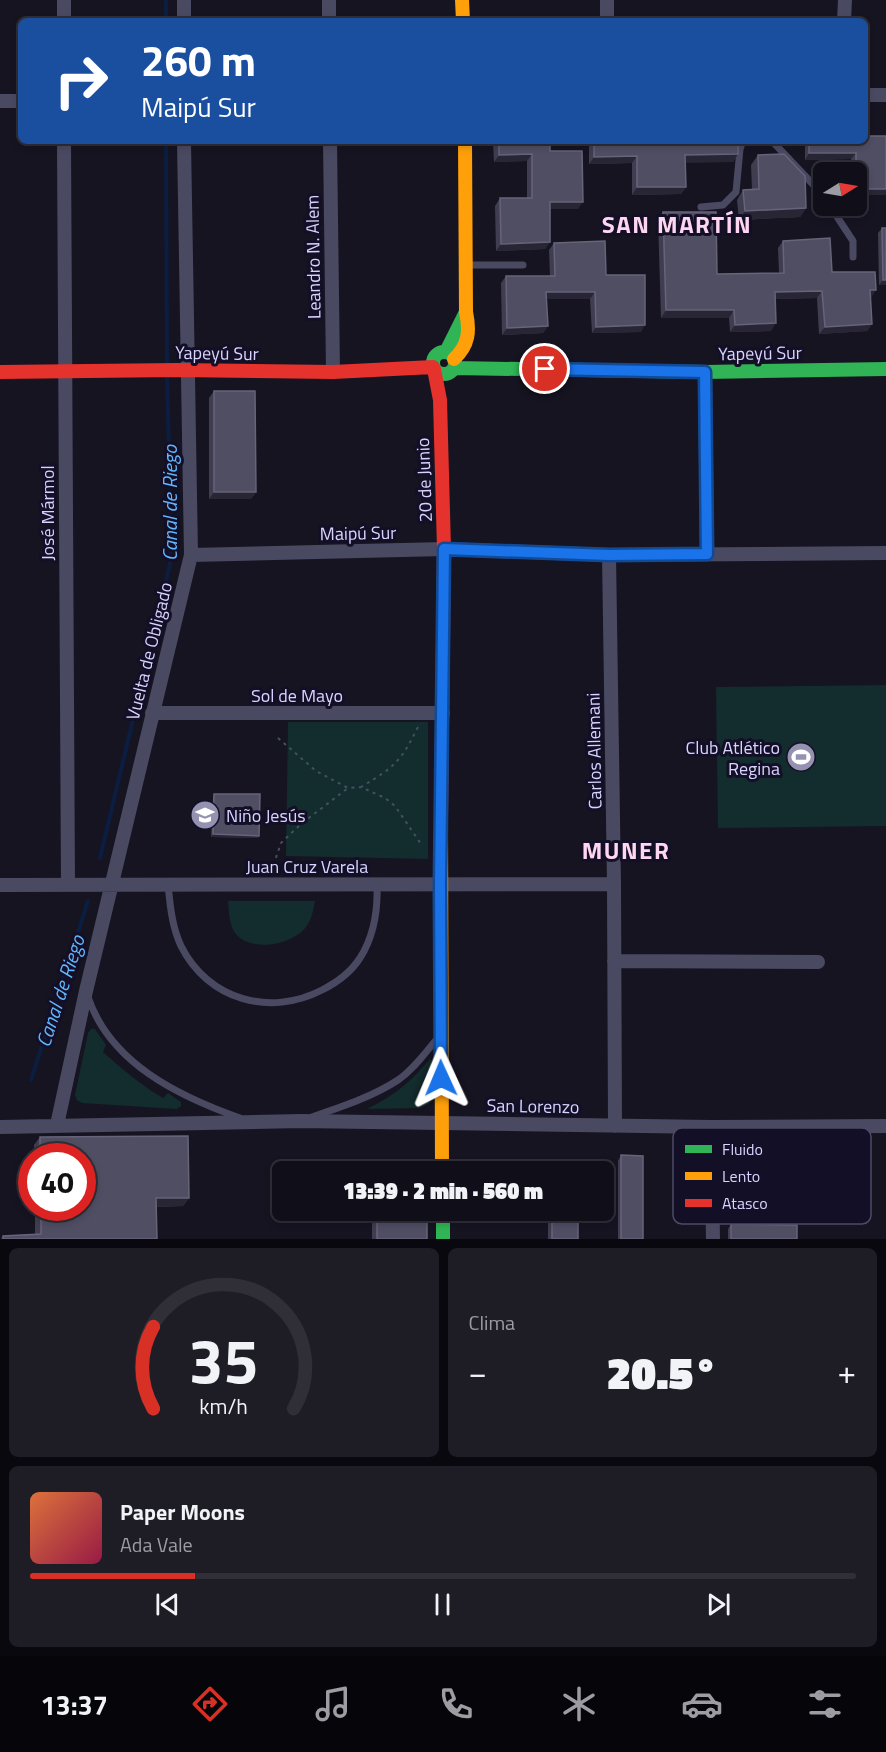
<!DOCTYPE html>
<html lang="es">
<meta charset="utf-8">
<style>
body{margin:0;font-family:"Titillium Web",sans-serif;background:#1e1d26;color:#f1f3f6;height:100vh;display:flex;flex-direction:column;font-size:22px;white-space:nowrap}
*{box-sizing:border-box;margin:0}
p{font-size:20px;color:#9c9ca2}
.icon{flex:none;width:33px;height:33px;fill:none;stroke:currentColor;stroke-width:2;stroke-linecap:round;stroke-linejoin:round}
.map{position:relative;height:1239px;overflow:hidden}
.side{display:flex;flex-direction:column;gap:9px;padding:9px;background:#09080e;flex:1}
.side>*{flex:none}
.hud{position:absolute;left:18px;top:18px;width:850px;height:126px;border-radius:9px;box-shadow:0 3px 9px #0003,0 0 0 2px #302f38;background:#1a4fa0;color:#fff;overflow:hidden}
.needle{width:39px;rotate:79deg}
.controls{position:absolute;left:813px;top:162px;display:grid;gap:12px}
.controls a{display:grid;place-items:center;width:54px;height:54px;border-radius:9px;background:#100f19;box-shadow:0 3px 9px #0003,0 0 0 2px #302f38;font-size:30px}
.speed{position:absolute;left:18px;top:1143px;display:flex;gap:12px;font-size:30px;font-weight:700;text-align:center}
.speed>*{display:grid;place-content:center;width:78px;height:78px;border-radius:50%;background:#100f19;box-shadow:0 3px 9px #0003,0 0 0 2px #302f38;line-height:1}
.speed .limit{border:9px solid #d22;background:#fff;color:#111}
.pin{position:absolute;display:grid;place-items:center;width:51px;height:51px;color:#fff;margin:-26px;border:3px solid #fff;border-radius:50%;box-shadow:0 2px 6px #0007}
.me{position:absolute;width:66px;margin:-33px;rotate:359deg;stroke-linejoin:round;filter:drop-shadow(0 0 4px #0008)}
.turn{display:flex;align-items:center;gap:21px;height:126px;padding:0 24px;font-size:27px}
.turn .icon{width:78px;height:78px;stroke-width:2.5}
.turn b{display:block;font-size:42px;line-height:51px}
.big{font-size:45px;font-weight:800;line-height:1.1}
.side .widget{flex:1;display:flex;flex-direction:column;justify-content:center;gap:9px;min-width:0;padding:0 21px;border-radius:9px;background:#1e1d26}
.side .dial{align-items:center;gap:0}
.dial svg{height:156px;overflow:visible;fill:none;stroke:#302f38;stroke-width:7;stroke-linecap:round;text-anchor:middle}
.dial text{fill:#f1f3f6;stroke:none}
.song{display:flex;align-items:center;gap:18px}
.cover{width:72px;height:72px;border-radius:9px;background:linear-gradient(135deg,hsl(20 70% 55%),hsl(340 70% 35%))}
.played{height:6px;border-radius:3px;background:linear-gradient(90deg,#d93025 20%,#302f38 20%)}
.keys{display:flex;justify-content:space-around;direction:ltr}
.heat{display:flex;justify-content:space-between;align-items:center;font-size:33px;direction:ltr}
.side .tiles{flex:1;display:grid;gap:9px;grid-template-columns:1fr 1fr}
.widget:last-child{grid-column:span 2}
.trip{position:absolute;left:272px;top:1161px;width:342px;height:60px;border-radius:9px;background:#100f19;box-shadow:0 3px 9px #0003,0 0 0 2px #302f38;font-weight:800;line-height:60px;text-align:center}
.menu{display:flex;height:96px;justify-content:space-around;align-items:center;background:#06060a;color:#9c9ca2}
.menu .icon{width:42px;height:42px}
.menu .selected{color:#d93025}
.menu b{font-size:27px;color:#f1f3f6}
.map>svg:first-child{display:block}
.green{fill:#132c2d}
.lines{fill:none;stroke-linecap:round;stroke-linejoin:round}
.stream{stroke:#0b1e41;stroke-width:4}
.path{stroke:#44505f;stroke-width:2;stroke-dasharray:3 4.5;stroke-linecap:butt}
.lane{stroke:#4a4962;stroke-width:7}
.street{stroke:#4a4962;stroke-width:14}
.fast{stroke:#30b455;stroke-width:14}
.slow{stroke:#ff9f0a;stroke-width:14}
.jam{stroke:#e5322d;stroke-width:14}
.wall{fill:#403d50}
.shaded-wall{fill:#282635}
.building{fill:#504e63;stroke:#66637b;stroke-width:1.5}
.route-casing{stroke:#114b97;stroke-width:15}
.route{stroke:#1a73e8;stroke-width:10}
.labels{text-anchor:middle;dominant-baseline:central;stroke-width:6;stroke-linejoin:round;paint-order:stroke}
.street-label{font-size:18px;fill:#d9d4ff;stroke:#130f26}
.poi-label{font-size:18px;fill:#d9d4ff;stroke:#130f26;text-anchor:end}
.water-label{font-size:20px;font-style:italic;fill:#62b6ff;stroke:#130f26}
.district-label{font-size:24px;font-weight:bold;letter-spacing:1.5px;fill:#ffd6f0;stroke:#130f26}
.key{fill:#130f26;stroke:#4e4a67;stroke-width:1.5}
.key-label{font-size:16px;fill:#d9d4ff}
</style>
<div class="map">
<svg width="886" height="1239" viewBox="0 0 886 1239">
<rect width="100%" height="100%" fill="#161421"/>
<path class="green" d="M 886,685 L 886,826 L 718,828 L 716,687 Z
M 288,722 L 428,722 L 428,859 L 286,856 Z
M 228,901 L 315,901 C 313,911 312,919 306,927 C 293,945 250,953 235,933 C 229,925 229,911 228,901 Z
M 91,1029 L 95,1029 L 106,1045 L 103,1052 C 122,1069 141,1085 163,1098 L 168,1093 L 181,1102 L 181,1106 L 177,1109 L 82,1103 L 77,1100 L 75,1095 L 88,1033 Z
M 431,1058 L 432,1096 L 429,1104 L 420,1108 L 367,1109 C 397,1094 409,1083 431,1058 Z"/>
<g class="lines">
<path class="stream" d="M 166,0 L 166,21
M 166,141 L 167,364
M 100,858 L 170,564 L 171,530 L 167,375
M 31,1080 L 88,901"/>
<path class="path" d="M 418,727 C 401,761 395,767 361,787 L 385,798 L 395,806 L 421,844
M 278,738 L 316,771 L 348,788 L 361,787
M 271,872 L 281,843 L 301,824 L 348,788"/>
<path class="lane" d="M 772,141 L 824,196
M 830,206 L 853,241 L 853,257
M 701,207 L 723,205 L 736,192 L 740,149 L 743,141
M 467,265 L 523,265
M 168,884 C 170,905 172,927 181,946 C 208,1000 270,1017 322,990 C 336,983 351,972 360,958 C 374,936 378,910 377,884
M 88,997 C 110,1063 178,1096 240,1118
M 312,1117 C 341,1107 372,1097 398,1080 C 414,1069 425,1053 437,1039"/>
<path class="street" d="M 184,0 L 184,21
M 329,0 L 329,21
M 607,0 L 607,21
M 64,21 L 64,0
M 844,21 L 845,0
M 866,95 L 886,95
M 0,101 L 21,101
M 64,141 L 68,885
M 330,141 L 333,372
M 705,372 L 707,554
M 191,555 L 444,549 L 609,555 L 886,553
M 609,555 L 614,884 L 615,1126
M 152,713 L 443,713
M 0,885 L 614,884
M 614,961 L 818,962
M 57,1125 L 86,991 L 191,555 L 184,141
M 0,1127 L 301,1121 L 711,1127 L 886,1126
M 711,1127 L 713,1239"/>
<path class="fast" d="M433 363a11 11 0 1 1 22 0a11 11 0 1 1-22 0Z
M 446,352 L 466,312
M 454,368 L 705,372 L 886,369
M 443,1210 L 443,1239"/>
<path class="slow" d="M 462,0 L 463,21
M 454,359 C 469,345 470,331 466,312 L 465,141
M 441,820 L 442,1172"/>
<path class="jam" d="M 434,369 L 440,400 L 444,549 L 441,820
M 0,372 L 176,370 L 333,372 L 433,367"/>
</g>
<path class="wall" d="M 886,136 L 886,195 L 856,195 L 856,172 L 852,172 L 851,159 L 805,160 L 805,141 L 866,141 Z
M 493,141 L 550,141 L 550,151 L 578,209 L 550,209 L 550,242 L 545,249 L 496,251 L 495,206 L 500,198 L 527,198 L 527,161 L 494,162 Z
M 589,141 L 738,141 L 738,154 L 733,162 L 686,162 L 686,187 L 681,194 L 632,195 L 632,163 L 589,164 Z
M 758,155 L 806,208 L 800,217 L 739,220 L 737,200 L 743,190 L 752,190 L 751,165 Z
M 663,212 L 717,274 L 779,273 L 778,248 L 783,241 L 871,298 L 872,324 L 867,331 L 819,334 L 817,298 L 775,299 L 771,331 L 730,332 L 729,318 L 661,318 L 658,219 Z
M 882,228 L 886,228 L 886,285 L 879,285 L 878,233 Z
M 554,243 L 606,275 L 641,332 L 592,333 L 590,299 L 546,299 L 548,326 L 543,333 L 502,335 L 501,283 L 506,276 L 550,276 L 549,250 Z
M 214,391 L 256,492 L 251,499 L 209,499 L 209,398 Z
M 214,794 L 258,838 L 211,837 L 213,797 Z
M 188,1136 L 189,1198 L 183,1206 L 157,1207 L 157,1239 L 1,1239 L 3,1236 L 35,1235 L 35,1208 L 82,1208 L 82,1156 L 34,1156 L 34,1145 L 40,1137 Z
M 621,1155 L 643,1239 L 618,1239 L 618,1161 Z
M 374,1210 L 427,1210 L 427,1239 L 372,1239 L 372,1215 Z
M 552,1214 L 578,1239 L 548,1239 L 548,1220 Z
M 731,1224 L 797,1239 L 728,1239 L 728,1229 Z"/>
<path class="shaded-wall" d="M 809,153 L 856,153 L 851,159 L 805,160 Z
M 532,154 L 527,161 L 494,162 L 499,155 Z
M 738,154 L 733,162 L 680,163 L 685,155 Z
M 637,156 L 632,163 L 589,164 L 594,157 Z
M 637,187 L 686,187 L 681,194 L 632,195 Z
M 856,189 L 886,189 L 886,195 L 856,195 Z
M 550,202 L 583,202 L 578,209 L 545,209 Z
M 806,208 L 800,217 L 739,220 L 745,211 Z
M 550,242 L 545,249 L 496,251 L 501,244 Z
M 883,280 L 886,280 L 886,285 L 879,285 Z
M 870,290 L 876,290 L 871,298 Z
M 822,291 L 817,298 L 769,299 L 775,292 Z
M 546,292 L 595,292 L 590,299 L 541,299 Z
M 666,310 L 734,310 L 729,318 L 661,318 Z
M 776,323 L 771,331 L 730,332 L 735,325 Z
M 872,324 L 867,331 L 819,334 L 825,327 Z
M 645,325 L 641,332 L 592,333 L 596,327 Z
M 548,326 L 543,333 L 502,335 L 507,328 Z
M 214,492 L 256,492 L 251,499 L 209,499 Z
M 213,834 L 259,836 L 258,838 L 211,837 Z
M 156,1198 L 189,1198 L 183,1206 L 151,1207 Z"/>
<path class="building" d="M 866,136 L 886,136 L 886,189 L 856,189 L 856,153 L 809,153 L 809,141 L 866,141 Z
M 499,141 L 550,141 L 550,151 L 582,151 L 583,202 L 550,202 L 550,242 L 501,244 L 500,198 L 532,198 L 532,154 L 499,155 Z
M 594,141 L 738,141 L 738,154 L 685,155 L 686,187 L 637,187 L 637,156 L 594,157 Z
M 784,154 L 805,176 L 806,208 L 745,211 L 743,190 L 759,189 L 758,155 Z
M 663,212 L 716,212 L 717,274 L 784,273 L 783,241 L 830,238 L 832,272 L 875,272 L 876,290 L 870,290 L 872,324 L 825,327 L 822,291 L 775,292 L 776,323 L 735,325 L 734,310 L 666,310 Z
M 882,228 L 886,228 L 886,280 L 883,280 Z
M 605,241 L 606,275 L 645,275 L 645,325 L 596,327 L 595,292 L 546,292 L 548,326 L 507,328 L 506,276 L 555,276 L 554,243 Z
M 214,391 L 255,391 L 256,492 L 214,492 Z
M 214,794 L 260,794 L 259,836 L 213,834 Z
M 188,1136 L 189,1198 L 156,1198 L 157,1239 L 3,1239 L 3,1236 L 41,1234 L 41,1208 L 82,1208 L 82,1156 L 40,1156 L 40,1137 Z
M 621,1155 L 643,1156 L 643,1239 L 621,1239 Z
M 377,1210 L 427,1210 L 427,1239 L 377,1239 Z
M 552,1214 L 578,1215 L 578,1239 L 552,1239 Z
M 731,1224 L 797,1225 L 797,1239 L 731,1239 Z"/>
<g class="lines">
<g class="route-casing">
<path id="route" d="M 441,1078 L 440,884 L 444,549 L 609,555 L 707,554 L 705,372 L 545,369"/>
</g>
<use href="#route" class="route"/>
</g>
<defs>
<g id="stadium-disc" transform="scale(1.5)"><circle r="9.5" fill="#9591b1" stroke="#130f26"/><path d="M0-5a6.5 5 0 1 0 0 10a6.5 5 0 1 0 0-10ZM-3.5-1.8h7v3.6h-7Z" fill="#fff"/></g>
<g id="school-disc" transform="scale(1.5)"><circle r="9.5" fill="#9591b1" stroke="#130f26"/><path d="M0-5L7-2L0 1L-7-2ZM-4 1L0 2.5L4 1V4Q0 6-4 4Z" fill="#fff"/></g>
</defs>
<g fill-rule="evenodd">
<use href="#stadium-disc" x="801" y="757"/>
<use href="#school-disc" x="205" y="815"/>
</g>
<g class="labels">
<g class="street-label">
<text transform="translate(313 257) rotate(-91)">Leandro N. Alem</text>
<text transform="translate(217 353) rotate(1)">Yapeyú Sur</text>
<text transform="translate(760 353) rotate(-1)">Yapeyú Sur</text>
<text transform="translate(424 480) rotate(-92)">20 de Junio</text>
<text transform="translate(47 513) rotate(-90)">José Mármol</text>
<text transform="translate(358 533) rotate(-1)">Maipú Sur</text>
<text transform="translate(149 651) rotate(-76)">Vuelta de Obligado</text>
<text x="297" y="695">Sol de Mayo</text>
<text transform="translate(594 751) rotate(-91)">Carlos Allemani</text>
<text x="307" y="866">Juan Cruz Varela</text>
<text transform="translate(533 1106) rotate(1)">San Lorenzo</text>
</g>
<g class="poi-label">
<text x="780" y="747">Club Atlético<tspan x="780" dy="21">Regina</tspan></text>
<text x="226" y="815" text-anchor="start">Niño Jesús</text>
</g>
<g class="water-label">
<text transform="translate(169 503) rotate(-90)">Canal de Riego</text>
<text transform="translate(60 991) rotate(-72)">Canal de Riego</text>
</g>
<g class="district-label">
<text x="677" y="224">SAN MARTÍN</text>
<text x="626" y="850">MUNER</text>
</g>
</g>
<rect x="673" y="1128" width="198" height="96" rx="9" class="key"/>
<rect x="685" y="1145" width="27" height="8" fill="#30b455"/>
<rect x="685" y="1172" width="27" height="8" fill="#ff9f0a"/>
<rect x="685" y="1199" width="27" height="8" fill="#e5322d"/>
<g class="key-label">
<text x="722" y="1155">Fluido</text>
<text x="722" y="1182">Lento</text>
<text x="722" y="1209">Atasco</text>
</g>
</svg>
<div class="controls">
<a><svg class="needle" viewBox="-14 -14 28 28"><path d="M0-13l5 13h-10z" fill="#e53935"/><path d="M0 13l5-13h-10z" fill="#9c9ca2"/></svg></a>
</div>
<div class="speed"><div class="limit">40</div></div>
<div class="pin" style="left:545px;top:369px;background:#d93025"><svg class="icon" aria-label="arrive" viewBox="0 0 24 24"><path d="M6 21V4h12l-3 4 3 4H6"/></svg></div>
<svg class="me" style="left:441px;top:1078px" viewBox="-20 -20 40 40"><path d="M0-17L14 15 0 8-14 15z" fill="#1a73e8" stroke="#fff" stroke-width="4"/></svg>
<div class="trip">13:39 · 2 min · 560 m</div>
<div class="hud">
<div class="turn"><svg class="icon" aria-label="right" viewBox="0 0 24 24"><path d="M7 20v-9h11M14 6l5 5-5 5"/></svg><div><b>260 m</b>Maipú Sur</div></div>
</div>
</div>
<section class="side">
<div class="tiles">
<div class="widget dial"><svg viewBox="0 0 100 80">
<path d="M14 69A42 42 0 1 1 86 69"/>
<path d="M14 69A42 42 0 0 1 14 27" stroke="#d93025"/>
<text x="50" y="56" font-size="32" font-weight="700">35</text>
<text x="50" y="72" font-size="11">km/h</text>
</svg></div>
<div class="widget"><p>Clima</p>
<div class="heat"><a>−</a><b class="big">20.5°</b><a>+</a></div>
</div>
<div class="widget">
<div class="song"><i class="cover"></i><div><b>Paper Moons</b><p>Ada Vale</p></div></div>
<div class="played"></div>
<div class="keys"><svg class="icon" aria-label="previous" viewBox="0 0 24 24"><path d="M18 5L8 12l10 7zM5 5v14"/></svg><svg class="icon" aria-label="pause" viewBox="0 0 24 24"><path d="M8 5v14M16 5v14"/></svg><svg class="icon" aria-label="next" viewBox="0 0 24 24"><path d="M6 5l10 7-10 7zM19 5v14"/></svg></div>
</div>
</div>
</section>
<nav class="menu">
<b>13:37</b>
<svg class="icon selected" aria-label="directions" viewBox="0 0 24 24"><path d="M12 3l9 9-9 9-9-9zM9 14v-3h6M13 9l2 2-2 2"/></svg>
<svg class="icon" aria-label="music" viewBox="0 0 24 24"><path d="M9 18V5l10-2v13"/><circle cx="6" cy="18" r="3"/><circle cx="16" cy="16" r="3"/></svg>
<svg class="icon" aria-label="phone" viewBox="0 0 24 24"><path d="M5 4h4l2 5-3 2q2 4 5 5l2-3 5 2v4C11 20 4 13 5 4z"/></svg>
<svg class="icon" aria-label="climate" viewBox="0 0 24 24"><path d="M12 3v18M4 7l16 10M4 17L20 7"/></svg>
<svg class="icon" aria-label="car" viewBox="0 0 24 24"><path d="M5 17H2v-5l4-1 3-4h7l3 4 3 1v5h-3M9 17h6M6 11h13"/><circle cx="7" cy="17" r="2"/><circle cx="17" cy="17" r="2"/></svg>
<svg class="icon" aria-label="filters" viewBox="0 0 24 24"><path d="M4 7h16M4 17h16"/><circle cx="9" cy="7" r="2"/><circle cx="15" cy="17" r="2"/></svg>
</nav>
